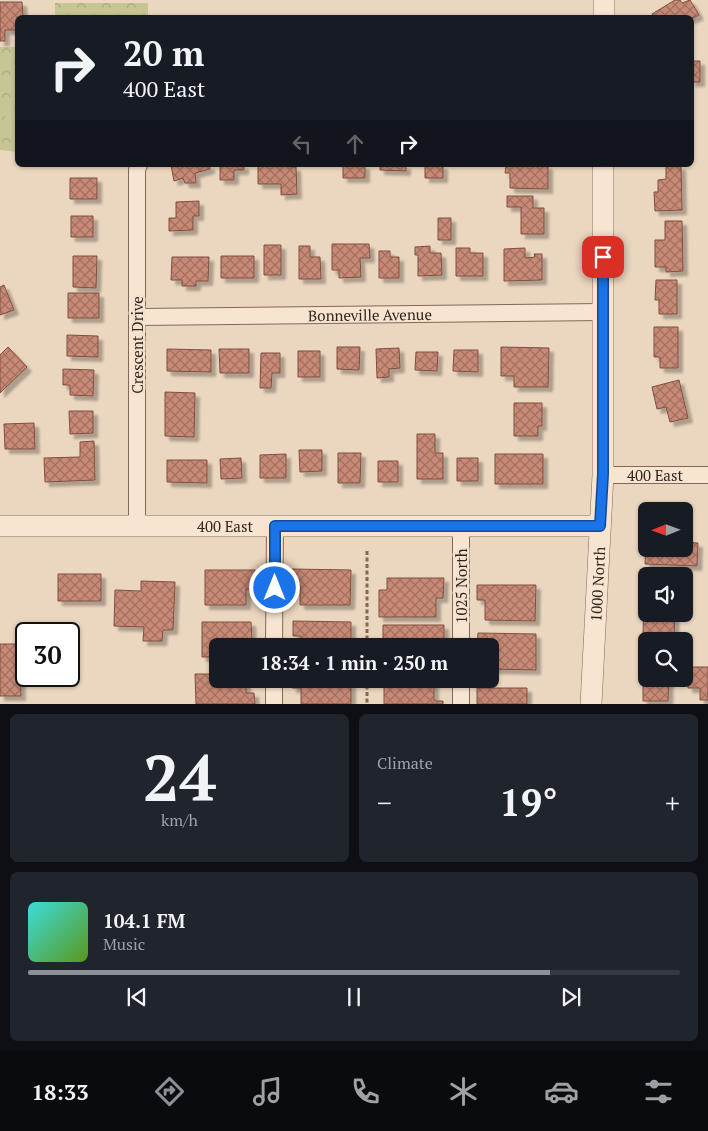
<!DOCTYPE html>
<meta charset="utf-8">
<style>
body{margin:0;font-family:"PT Serif",serif;background:#20242c;color:#f1f3f6;height:100vh;display:flex;flex-direction:column;font-size:19px;white-space:nowrap}
*{box-sizing:border-box;margin:0}
p{font-size:16px;color:#9ea1a6}
.icon{flex:none;width:28px;height:28px;fill:none;stroke:currentColor;stroke-width:2;stroke-linecap:round;stroke-linejoin:round}
.map{position:relative;height:704px;overflow:hidden}
.drawer{display:flex;flex-direction:column;gap:10px;padding:10px;background:#0d0f14;flex:1}
.drawer>*{flex:none}
.hud{position:absolute;left:15px;top:15px;width:679px;height:152px;border-radius:8px;box-shadow:0 1px 4px #0004;background:#171b24;color:#f1f3f6;overflow:hidden}
.needle{width:32px;rotate:269deg}
.fabs{position:absolute;left:638px;top:502px;display:grid;gap:10px}
.fabs a{display:grid;place-items:center;width:55px;height:55px;border-radius:8px;background:#171b24;box-shadow:0 1px 4px #0004;font-size:25px}
.speed{position:absolute;left:15px;top:622px;display:flex;gap:10px;font-size:25px;font-weight:700;text-align:center}
.speed>*{display:grid;place-content:center;width:65px;height:65px;border-radius:50%;background:#171b24;box-shadow:0 1px 4px #0004;line-height:1}
.speed .limit{border:2px solid #111;border-radius:8px;background:#fff;color:#111}
.pin{position:absolute;display:grid;place-items:center;width:42px;height:42px;color:#fff;margin:-21px;border-radius:10px;box-shadow:0 2px 8px #0006}
.me{position:absolute;width:55px;margin:-28px;rotate:0deg;stroke-linejoin:round;filter:drop-shadow(0 0 4px #0008)}
.turn{display:flex;align-items:center;gap:18px;height:105px;padding:0 25px;font-size:22px}
.turn .icon{width:65px;height:65px;stroke-width:2.5}
.turn b{display:block;font-size:35px;line-height:42px}
.lanes{display:flex;align-items:center;height:48px;padding:0 25px;background:#0003;justify-content:center;gap:25px;direction:ltr}
.lanes .off{opacity:.35}
.big{font-size:38px;font-weight:700;line-height:1.1}
.drawer .card{flex:1;display:flex;flex-direction:column;justify-content:center;gap:8px;min-width:0;padding:0 18px;border-radius:8px;background:#20242c}
.drawer .dial{align-items:center;gap:0}
.dial b{font-size:65px;line-height:1}
.song{display:flex;align-items:center;gap:15px}
.cover{width:60px;height:60px;border-radius:8px;background:linear-gradient(135deg,hsl(180 70% 55%),hsl(90 70% 35%))}
.played{height:5px;border-radius:2px;background:linear-gradient(90deg,#8c9099 80%,#363941 80%)}
.keys{display:flex;justify-content:space-around;direction:ltr}
.heat{display:flex;justify-content:space-between;align-items:center;font-size:28px;direction:ltr}
.drawer .tiles{flex:1;display:grid;gap:10px;grid-template-columns:1fr 1fr}
.card:last-child{grid-column:span 2}
.trip{position:absolute;left:209px;top:638px;width:290px;height:50px;border-radius:8px;background:#171b24;box-shadow:0 1px 4px #0004;font-weight:700;line-height:50px;text-align:center}
.tab-bar{display:flex;height:80px;justify-content:space-around;align-items:center;background:#090b0e;color:#9ea1a6}
.tab-bar .icon{width:35px;height:35px}
.tab-bar .on{color:#8c9099}
.tab-bar b{font-size:22px;color:#f1f3f6}
.map>svg:first-child{display:block}
.park{fill:url(#park-crowns)}
.pitch{fill:#c8c594}
.building{fill:url(#building-cross-hatch);stroke:#804e3f;filter:url(#shadow)}
.lines{fill:none;stroke-linecap:round;stroke-linejoin:round}
.minor-casing{stroke:#836858;stroke-width:18}
.tertiary-casing{stroke:#836858;stroke-width:22}
.path{stroke:#836858;stroke-width:3;stroke-dasharray:4 2.5;stroke-linecap:butt}
.minor{stroke:#f7e5d1;stroke-width:16}
.tertiary{stroke:#f7e5d1;stroke-width:21}
.route-casing{stroke:#114b97;stroke-width:12}
.route{stroke:#1a73e8;stroke-width:9}
.labels{text-anchor:middle;dominant-baseline:central;stroke-width:5;stroke-linejoin:round;paint-order:stroke}
.street-label{font-size:15px;fill:#33231c;stroke:#f3e2ce}
</style>
<div class="map">
<svg width="708" height="704" viewBox="0 0 708 704">
<defs>
<pattern id="park-crowns" width="20" height="18" patternUnits="userSpaceOnUse" patternTransform="scale(1.25)"><rect width="20" height="18" fill="#c8c594"/><path d="M2 6a3 3 0 1 1 6 0M12 15a3 3 0 1 1 6 0" fill="none" stroke="#aca97f"/></pattern>
<pattern id="building-cross-hatch" width="8" height="8" patternUnits="userSpaceOnUse" patternTransform="scale(1.25)"><rect width="8" height="8" fill="#c88a76"/><path d="M0 0l8 8M0 8l8-8" fill="none" stroke="#a37060"/></pattern>
<filter id="shadow"><feDropShadow dx="4.5" dy="4.5" stdDeviation="1" flood-color="#0004"/></filter>
</defs>
<rect width="100%" height="100%" fill="#ebd6bf"/>
<path class="park" d="M 55,3 L 148,3 L 148,17 L 55,17 Z
M 0,47 L 17,47 L 17,152 L 0,150 Z"/>
<path class="pitch" d="M 5,114 L 17,115 L 17,137 L 3,136 Z"/>
<path class="building" d="M 675,0 L 680,0 L 682,3 L 690,0 L 699,15 L 691,19 L 691,18 L 654,18 L 652,14 Z
M 0,2 L 22,2 L 23,18 L 18,18 L 18,30 L 5,30 L 5,41 L 0,41 Z
M 691,61 L 700,61 L 700,82 L 691,82 Z
M 171,165 L 210,165 L 210,169 L 195,173 L 196,183 L 185,183 L 183,178 L 174,181 Z
M 220,165 L 244,165 L 244,170 L 234,170 L 234,180 L 220,180 Z
M 258,165 L 296,167 L 297,194 L 281,195 L 281,184 L 258,184 Z
M 343,165 L 365,165 L 365,178 L 343,178 Z
M 380,165 L 406,165 L 406,171 L 380,170 Z
M 425,165 L 443,165 L 443,178 L 425,178 Z
M 506,165 L 548,165 L 548,189 L 510,188 L 510,173 L 505,173 Z
M 666,166 L 681,166 L 682,210 L 655,211 L 654,192 L 658,192 L 658,180 L 666,179 Z
M 70,178 L 97,178 L 97,199 L 70,199 Z
M 507,196 L 533,196 L 533,208 L 544,208 L 544,234 L 521,234 L 521,207 L 507,207 Z
M 199,201 L 199,216 L 193,216 L 193,230 L 169,231 L 169,218 L 176,218 L 176,202 Z
M 71,216 L 93,216 L 93,237 L 71,237 Z
M 438,218 L 451,218 L 451,240 L 438,240 Z
M 665,221 L 682,221 L 683,271 L 666,272 L 666,267 L 655,267 L 655,240 L 665,240 Z
M 332,244 L 369,244 L 370,258 L 360,258 L 361,277 L 339,278 L 339,270 L 332,270 Z
M 264,245 L 281,245 L 281,275 L 264,275 Z
M 299,246 L 310,246 L 310,257 L 320,257 L 321,279 L 299,279 Z
M 430,246 L 430,253 L 441,253 L 442,275 L 418,276 L 418,255 L 415,255 L 415,247 Z
M 456,248 L 470,248 L 470,253 L 483,253 L 483,276 L 456,276 Z
M 525,248 L 525,258 L 535,257 L 534,254 L 542,254 L 542,280 L 504,281 L 504,249 Z
M 379,251 L 390,251 L 390,257 L 399,257 L 399,278 L 379,278 Z
M 73,256 L 97,256 L 96,288 L 73,287 Z
M 221,256 L 254,256 L 254,278 L 221,278 Z
M 172,257 L 209,257 L 208,281 L 196,281 L 196,286 L 182,286 L 182,280 L 171,280 Z
M 656,280 L 677,280 L 677,314 L 659,314 L 659,300 L 655,300 Z
M 4,285 L 14,310 L 0,315 L 0,287 Z
M 68,293 L 99,293 L 99,318 L 68,318 Z
M 654,327 L 678,327 L 678,368 L 660,368 L 660,357 L 654,357 Z
M 67,335 L 98,336 L 98,357 L 67,356 Z
M 8,347 L 27,367 L 0,393 L 0,355 Z
M 337,347 L 360,347 L 359,370 L 337,369 Z
M 501,347 L 549,348 L 548,387 L 514,387 L 514,376 L 501,376 Z
M 399,348 L 400,368 L 389,369 L 389,377 L 377,378 L 376,349 Z
M 167,349 L 211,350 L 211,372 L 167,371 Z
M 219,349 L 249,349 L 249,373 L 220,373 Z
M 454,350 L 478,350 L 478,372 L 453,371 Z
M 298,351 L 320,351 L 320,377 L 298,377 Z
M 416,352 L 438,352 L 437,371 L 415,370 Z
M 261,353 L 280,353 L 280,373 L 272,373 L 271,388 L 260,388 Z
M 63,369 L 94,370 L 93,396 L 70,395 L 70,385 L 63,385 Z
M 679,380 L 688,418 L 670,422 L 666,407 L 657,409 L 652,387 Z
M 165,392 L 195,393 L 194,437 L 165,436 Z
M 514,403 L 542,403 L 542,426 L 538,426 L 538,436 L 514,436 Z
M 69,411 L 93,411 L 93,433 L 70,434 Z
M 34,423 L 35,449 L 5,449 L 4,424 Z
M 417,434 L 435,434 L 435,453 L 443,453 L 443,479 L 417,479 Z
M 94,441 L 95,480 L 45,482 L 44,458 L 80,457 L 80,442 Z
M 299,450 L 322,450 L 322,471 L 300,472 Z
M 338,453 L 361,453 L 360,483 L 338,483 Z
M 286,454 L 286,478 L 260,478 L 260,455 Z
M 495,454 L 543,454 L 543,484 L 495,484 Z
M 241,458 L 242,478 L 221,479 L 220,459 Z
M 457,458 L 478,458 L 478,481 L 457,481 Z
M 167,460 L 207,460 L 207,483 L 167,482 Z
M 378,461 L 398,461 L 398,482 L 378,482 Z
M 646,540 L 646,549 L 684,549 L 684,542 L 698,543 L 697,566 L 645,564 Z
M 292,569 L 351,570 L 350,605 L 300,605 L 300,585 L 292,585 Z
M 205,570 L 255,570 L 255,589 L 246,589 L 246,605 L 205,605 Z
M 58,574 L 101,574 L 101,601 L 58,601 Z
M 387,578 L 444,578 L 443,598 L 436,598 L 436,617 L 379,617 L 379,590 L 387,590 Z
M 141,581 L 175,582 L 173,630 L 163,630 L 162,641 L 143,641 L 144,627 L 114,626 L 115,590 L 141,591 Z
M 477,585 L 536,585 L 535,621 L 485,620 L 485,600 L 477,600 Z
M 644,586 L 646,586 L 646,614 L 675,614 L 674,636 L 643,635 Z
M 293,621 L 351,622 L 351,646 L 301,646 L 301,636 L 293,636 Z
M 202,622 L 251,622 L 252,641 L 243,641 L 243,646 L 218,646 L 218,657 L 202,657 Z
M 383,625 L 444,625 L 444,646 L 383,646 Z
M 478,633 L 536,634 L 536,670 L 490,669 L 490,646 L 477,646 Z
M 0,644 L 20,644 L 21,696 L 0,696 Z
M 643,650 L 646,650 L 646,679 L 669,679 L 668,701 L 643,701 Z
M 688,667 L 708,667 L 708,700 L 700,700 L 700,688 L 688,688 Z
M 195,674 L 218,674 L 218,679 L 246,679 L 246,693 L 254,693 L 255,704 L 196,704 Z
M 292,679 L 351,679 L 351,704 L 301,704 L 301,688 L 292,688 Z
M 434,681 L 434,701 L 443,701 L 443,704 L 384,704 L 384,682 Z
M 477,688 L 527,688 L 527,704 L 477,704 Z"/>
<g class="lines">
<g class="minor-casing">
<g id="minor">
<path id="s1" d="M 138,317 L 603,312"/>
<path id="s2" d="M 603,475 L 708,475"/>
<path d="M 137,525 L 137,170 L 139,165"/>
<path d="M 274,646 L 275,526"/>
<path d="M 461,646 L 461,526"/>
<path d="M 461,679 L 461,704"/>
<path d="M 274,704 L 274,679"/>
</g>
</g>
<g class="tertiary-casing">
<g id="tertiary">
<path d="M 604,0 L 604,18"/>
<path id="s3" d="M 0,526 L 600,526"/>
<path id="s4" d="M 591,704 L 603,475 L 603,165"/>
</g>
</g>
<path class="path" d="M 367,551 L 367,646
M 367,679 L 367,704"/>
<use href="#minor" class="minor"/>
<use href="#tertiary" class="tertiary"/>
</g>
<g class="lines">
<g class="route-casing">
<path id="route" d="M 275,588 L 275,526 L 600,526 L 603,474 L 603,257"/>
</g>
<use href="#route" class="route"/>
</g>
<g class="labels">
<g class="street-label">
<text stroke="none"><textPath href="#s1" startOffset="232">Bonneville Avenue</textPath></text>
<text transform="translate(137 345) rotate(-90)">Crescent Drive</text>
<text stroke="none"><textPath href="#s2" startOffset="52">400 East</textPath></text>
<text stroke="none"><textPath href="#s3" startOffset="225">400 East</textPath></text>
<text stroke="none"><textPath href="#s4" startOffset="120">1000 North</textPath></text>
<text transform="translate(461 586) rotate(-90)">1025 North</text>
</g>
</g>
</svg>
<div class="fabs">
<a><svg class="needle" viewBox="-14 -14 28 28"><path d="M0-13l5 13h-10z" fill="#e53935"/><path d="M0 13l5-13h-10z" fill="#9ea1a6"/></svg></a>
<a><svg class="icon" aria-label="sound" viewBox="0 0 24 24"><path d="M4 9h4l5-4v14l-5-4H4zM17 9q2 3 0 6"/></svg></a>
<a><svg class="icon" aria-label="search" viewBox="0 0 24 24"><circle cx="10" cy="10" r="6"/><path d="M15 15l6 6"/></svg></a>
</div>
<div class="speed"><div class="limit">30</div></div>
<div class="pin" style="left:603px;top:257px;background:#d93025"><svg class="icon" aria-label="arrive" viewBox="0 0 24 24"><path d="M6 21V4h12l-3 4 3 4H6"/></svg></div>
<svg class="me" style="left:275px;top:588px" viewBox="-20 -20 40 40"><circle r="17" fill="#1a73e8" stroke="#fff" stroke-width="3"/><path d="M0-11L8 9 0 5-8 9z" fill="#fff"/></svg>
<div class="trip">18:34 · 1 min · 250 m</div>
<div class="hud">
<div class="turn"><svg class="icon" aria-label="right" viewBox="0 0 24 24"><path d="M7 20v-9h11M14 6l5 5-5 5"/></svg><div><b>20 m</b>400 East</div></div>
<div class="lanes"><svg class="icon off" aria-label="left" viewBox="0 0 24 24"><path d="M17 20v-9H6M10 6l-5 5 5 5"/></svg><svg class="icon off" aria-label="ahead" viewBox="0 0 24 24"><path d="M12 20V5M6 11l6-6 6 6"/></svg><svg class="icon" aria-label="right" viewBox="0 0 24 24"><path d="M7 20v-9h11M14 6l5 5-5 5"/></svg></div>
</div>
</div>
<section class="drawer">
<div class="tiles">
<div class="card dial"><b>24</b><p>km/h</p></div>
<div class="card"><p>Climate</p>
<div class="heat"><a>−</a><b class="big">19°</b><a>+</a></div>
</div>
<div class="card">
<div class="song"><i class="cover"></i><div><b>104.1 FM</b><p>Music</p></div></div>
<div class="played"></div>
<div class="keys"><svg class="icon" aria-label="previous" viewBox="0 0 24 24"><path d="M18 5L8 12l10 7zM5 5v14"/></svg><svg class="icon" aria-label="pause" viewBox="0 0 24 24"><path d="M8 5v14M16 5v14"/></svg><svg class="icon" aria-label="next" viewBox="0 0 24 24"><path d="M6 5l10 7-10 7zM19 5v14"/></svg></div>
</div>
</div>
</section>
<nav class="tab-bar">
<b>18:33</b>
<svg class="icon on" aria-label="directions" viewBox="0 0 24 24"><path d="M12 3l9 9-9 9-9-9zM9 14v-3h6M13 9l2 2-2 2"/></svg>
<svg class="icon" aria-label="music" viewBox="0 0 24 24"><path d="M9 18V5l10-2v13"/><circle cx="6" cy="18" r="3"/><circle cx="16" cy="16" r="3"/></svg>
<svg class="icon" aria-label="phone" viewBox="0 0 24 24"><path d="M5 4h4l2 5-3 2q2 4 5 5l2-3 5 2v4C11 20 4 13 5 4z"/></svg>
<svg class="icon" aria-label="climate" viewBox="0 0 24 24"><path d="M12 3v18M4 7l16 10M4 17L20 7"/></svg>
<svg class="icon" aria-label="car" viewBox="0 0 24 24"><path d="M5 17H2v-5l4-1 3-4h7l3 4 3 1v5h-3M9 17h6M6 11h13"/><circle cx="7" cy="17" r="2"/><circle cx="17" cy="17" r="2"/></svg>
<svg class="icon" aria-label="filters" viewBox="0 0 24 24"><path d="M4 7h16M4 17h16"/><circle cx="9" cy="7" r="2"/><circle cx="15" cy="17" r="2"/></svg>
</nav>
